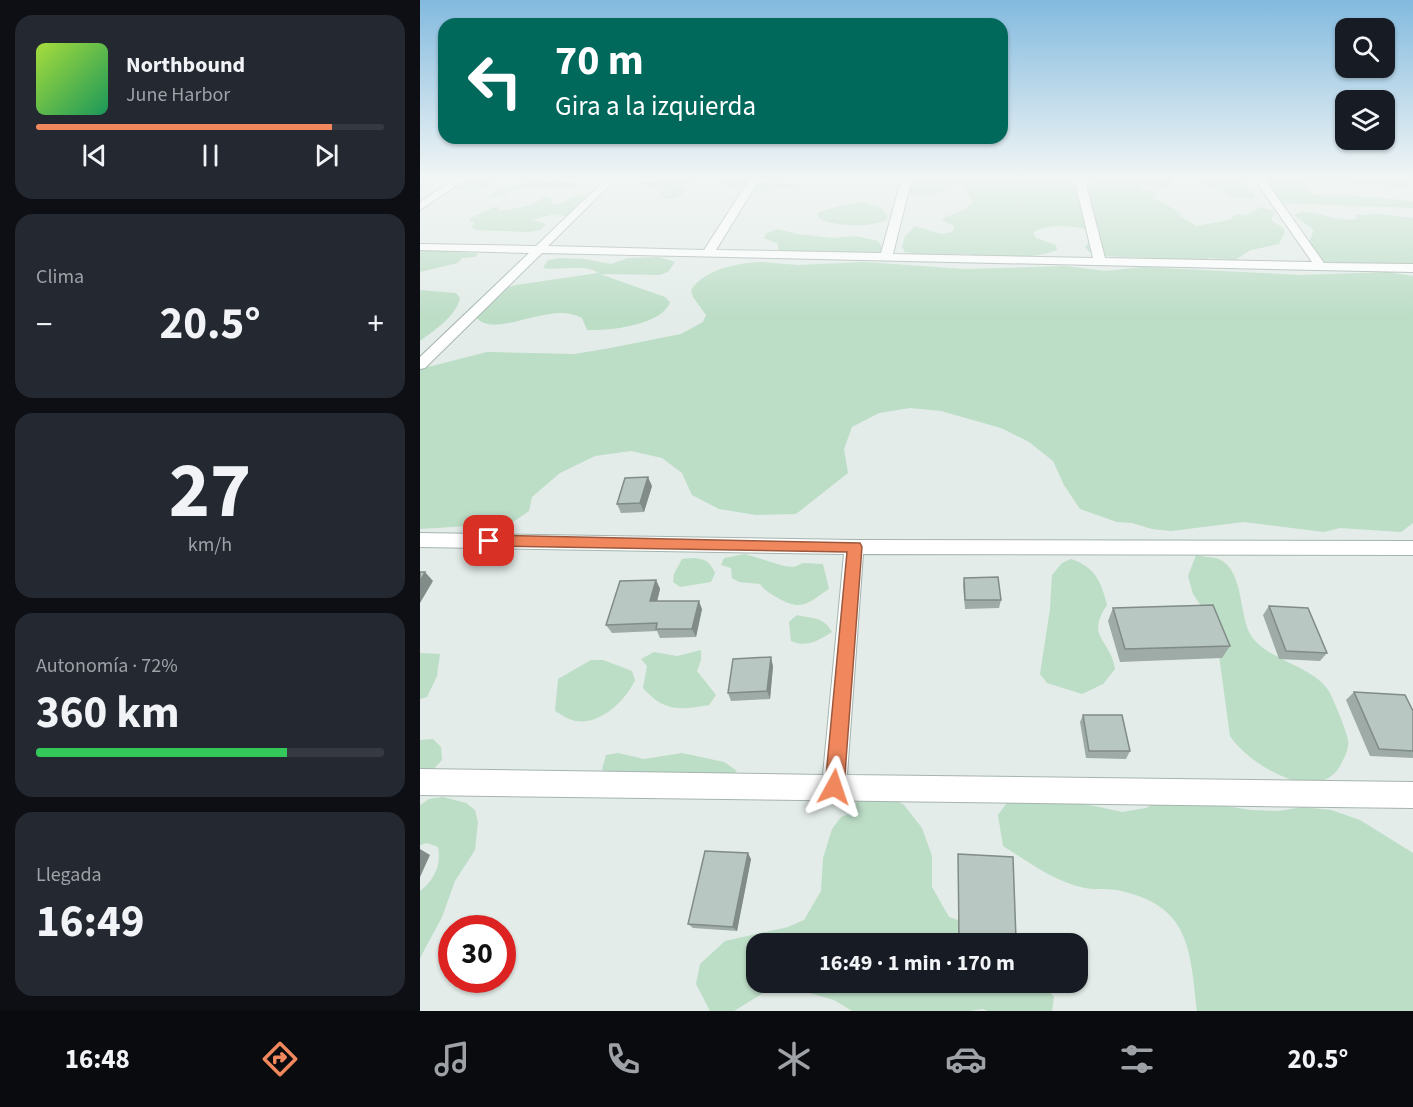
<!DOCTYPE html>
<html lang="es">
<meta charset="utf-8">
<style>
body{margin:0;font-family:"Source Sans 3",sans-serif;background:#242831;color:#f1f3f6;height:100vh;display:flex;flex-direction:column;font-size:22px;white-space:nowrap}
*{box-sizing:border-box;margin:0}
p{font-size:20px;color:#9ea1a6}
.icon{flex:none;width:33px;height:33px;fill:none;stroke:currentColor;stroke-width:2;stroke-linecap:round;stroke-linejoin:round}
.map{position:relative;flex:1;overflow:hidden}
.sheet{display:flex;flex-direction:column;gap:15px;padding:15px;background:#0d0f14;width:420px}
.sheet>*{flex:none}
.hud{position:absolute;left:18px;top:18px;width:570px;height:126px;border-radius:18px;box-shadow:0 2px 4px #0004;background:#00695c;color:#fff;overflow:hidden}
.buttons{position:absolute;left:915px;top:18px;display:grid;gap:12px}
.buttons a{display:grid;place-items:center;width:60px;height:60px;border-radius:12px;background:#171b24;box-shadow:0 2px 4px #0004;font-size:30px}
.speed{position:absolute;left:18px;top:915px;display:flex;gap:12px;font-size:30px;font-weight:700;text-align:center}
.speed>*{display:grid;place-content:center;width:78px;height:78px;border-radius:50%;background:#171b24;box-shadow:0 2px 4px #0004;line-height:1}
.speed .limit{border:9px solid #d22;background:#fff;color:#111}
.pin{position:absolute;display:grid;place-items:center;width:51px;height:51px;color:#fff;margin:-26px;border-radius:12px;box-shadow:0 3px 9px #0006}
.me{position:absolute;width:66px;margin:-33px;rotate:5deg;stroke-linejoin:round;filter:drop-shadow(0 0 4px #0008)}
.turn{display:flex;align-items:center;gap:21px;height:126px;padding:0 18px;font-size:27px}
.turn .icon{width:78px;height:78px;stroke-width:2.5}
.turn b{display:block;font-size:42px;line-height:51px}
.big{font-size:45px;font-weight:700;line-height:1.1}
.sheet .card{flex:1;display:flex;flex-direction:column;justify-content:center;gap:9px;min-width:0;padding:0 21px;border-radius:18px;background:#242831}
.sheet .dial{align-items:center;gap:0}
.dial b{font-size:78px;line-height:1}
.song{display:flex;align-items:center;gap:18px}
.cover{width:72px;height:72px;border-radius:9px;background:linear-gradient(135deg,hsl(80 70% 55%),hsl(150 70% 35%))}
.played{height:6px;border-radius:3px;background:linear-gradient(90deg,#f0875d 85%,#363941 85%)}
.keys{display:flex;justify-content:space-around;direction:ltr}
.heat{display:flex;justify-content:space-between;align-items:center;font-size:33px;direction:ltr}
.charge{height:9px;border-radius:4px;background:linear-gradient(90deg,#34c759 72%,#363941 0)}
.trip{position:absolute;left:326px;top:933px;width:342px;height:60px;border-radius:18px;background:#171b24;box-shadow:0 2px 4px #0004;font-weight:700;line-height:60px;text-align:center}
.tabs{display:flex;height:96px;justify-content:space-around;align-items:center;background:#090b0e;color:#9ea1a6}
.tabs .icon{width:42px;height:42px}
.tabs .active{color:#f0875d}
.tabs b{font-size:27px;color:#f1f3f6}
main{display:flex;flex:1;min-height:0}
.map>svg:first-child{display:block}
.green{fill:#bcddc6}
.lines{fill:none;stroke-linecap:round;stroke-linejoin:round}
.minor-casing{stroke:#a6b4af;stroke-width:2}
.minor{fill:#fff;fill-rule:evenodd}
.wall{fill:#9eaba6}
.shaded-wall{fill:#818b87}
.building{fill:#b8c7c1;stroke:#818b87;stroke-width:1.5}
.route{fill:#f0875d;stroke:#9c583c;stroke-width:1.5}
</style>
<main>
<section class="sheet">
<div class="card">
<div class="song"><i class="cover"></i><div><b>Northbound</b><p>June Harbor</p></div></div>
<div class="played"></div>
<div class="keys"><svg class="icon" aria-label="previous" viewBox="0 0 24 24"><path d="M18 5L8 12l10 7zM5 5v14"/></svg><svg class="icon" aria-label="pause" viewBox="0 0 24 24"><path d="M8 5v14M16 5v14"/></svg><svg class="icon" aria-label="next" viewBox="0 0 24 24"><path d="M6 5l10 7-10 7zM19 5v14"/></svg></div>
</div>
<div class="card"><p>Clima</p>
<div class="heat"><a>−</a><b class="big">20.5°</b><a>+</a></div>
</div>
<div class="card dial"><b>27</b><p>km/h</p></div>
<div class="card"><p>Autonomía · 72%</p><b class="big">360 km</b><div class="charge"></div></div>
<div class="card"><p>Llegada</p><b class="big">16:49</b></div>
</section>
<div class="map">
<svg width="993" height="1011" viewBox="0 0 993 1011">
<rect width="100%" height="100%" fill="#e3ece8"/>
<path class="green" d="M 49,177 L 70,178 L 73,185 C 59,190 45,193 32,187 Z
M 96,177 L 124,177 L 121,179 L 123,181 L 152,182 L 158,184 L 158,186 C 139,190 120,186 101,189 C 89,191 83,199 69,196 C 78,187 96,188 107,181 L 105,178 Z
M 257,177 L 275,177 L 280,180 L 263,185 L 266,192 C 258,200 246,202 239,194 L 246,190 L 243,186 L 233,188 L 218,183 Z
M 298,177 L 324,177 L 331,179 L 334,183 L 364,183 L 393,186 L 364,187 L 335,192 L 301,185 Z
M 489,177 L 654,177 L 648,180 C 657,192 667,185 677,180 L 677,177 L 749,177 L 753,185 C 741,190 732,184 720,185 L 719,187 L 737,193 L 732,198 L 747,204 L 761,214 L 760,216 L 776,226 L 809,220 L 817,214 L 827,215 L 841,207 L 855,212 L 851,220 L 862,227 L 865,232 L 859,244 L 831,250 L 815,260 L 789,258 L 781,261 L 757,262 L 731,258 L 679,256 L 669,252 L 665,247 L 672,237 L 678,233 C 660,226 632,222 613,232 L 616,238 L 636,245 L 637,250 C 621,256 586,261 568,258 C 561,257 553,254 545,254 C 525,254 505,256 485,252 L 482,247 L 485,236 L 495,226 L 521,234 L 532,232 L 535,227 L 521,219 L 544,210 L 554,202 L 549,198 L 547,189 C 539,185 532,184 524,188 L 523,192 L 505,197 L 477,191 L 477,187 Z
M 781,177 C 796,177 814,176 827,185 L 826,189 L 834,193 L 834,199 L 812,197 L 800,189 L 779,184 L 778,182 Z
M 840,177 L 993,177 L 991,188 L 901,181 L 884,184 L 889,192 L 896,195 L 937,196 L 993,201 L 993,208 L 858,203 Z
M 157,195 L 162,195 L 165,199 L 155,205 L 157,209 L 152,216 L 130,215 L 112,220 L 126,224 L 120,230 L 109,232 L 56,230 L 52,228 L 54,221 L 48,222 L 52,217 L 77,206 L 80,211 C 89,210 105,207 113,204 C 119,202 120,198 125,196 L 132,199 L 131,203 L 137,205 Z
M 443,202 L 460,207 L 468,216 L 466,220 C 449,228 414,227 398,218 L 397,213 C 411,208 428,203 443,202 Z
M 881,212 C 902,212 918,222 937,219 L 936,215 L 959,214 L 993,218 L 993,270 L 906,264 L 894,260 L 886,249 L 894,230 L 874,215 Z
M 358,229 L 378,234 L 412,238 L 436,236 L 458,241 L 462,247 L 461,253 L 450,255 L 366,253 L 358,249 L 358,244 L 344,238 L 347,233 Z
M 0,249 L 54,253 L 58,254 L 55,257 L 42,258 L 38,263 L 0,272 Z
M 239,257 L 255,262 L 248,272 L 239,275 L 180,274 L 245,297 L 250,302 C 243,325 189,331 167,330 L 162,318 C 130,299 75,341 56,317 L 78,290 L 96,285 L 178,273 C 166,263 139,271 123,268 L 128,260 L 141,258 L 165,259 L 191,264 L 208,258 Z
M 341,262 L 378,265 L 444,262 L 545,269 L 646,266 L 686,271 L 722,267 L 881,275 L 968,272 L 993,276 L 993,523 L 981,532 L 920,528 L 904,532 L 823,522 L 751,531 L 732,529 L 712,523 L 697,522 L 660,509 L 644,485 L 633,461 L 609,442 L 581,428 L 521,411 L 490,408 L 459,413 L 432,427 L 424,449 L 428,473 L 376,514 L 336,515 L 299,509 L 272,495 L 262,473 L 242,458 L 211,451 L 175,456 L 140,473 L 112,497 L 109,511 L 86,527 L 48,526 L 0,529 L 0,369 L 67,352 L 154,354 L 185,349 L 261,334 L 283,322 L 286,315 L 273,297 L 271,290 C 285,269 317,263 341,262 Z
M 0,290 L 36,293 L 40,298 C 37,315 14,331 0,341 Z
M 325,554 L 364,566 L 374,567 L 383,563 L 403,564 L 409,589 C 388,603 382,612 358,598 C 351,594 345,591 340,584 L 319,582 L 312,578 L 311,568 L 301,565 L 304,558 Z
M 776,555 C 783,557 792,557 799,559 C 825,571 818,617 832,637 C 849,661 896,667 910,693 C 915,704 926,729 928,740 C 929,748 926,755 922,762 C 901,809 829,765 810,736 L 797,641 L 791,621 L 773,594 L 768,576 Z
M 274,558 C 286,559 290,562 295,573 L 291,582 L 260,587 L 253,582 L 254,574 L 262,559 Z
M 651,559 C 675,567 681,581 687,605 C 665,638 690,638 695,669 L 683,684 L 662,694 L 627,683 L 620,674 L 630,609 L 632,575 L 642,563 Z
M 377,615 C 393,619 403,616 412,632 C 398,641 386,648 371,641 L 369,622 Z
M 281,650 L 281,660 L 277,671 L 296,695 L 289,705 C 260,710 244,712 223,688 L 227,666 L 221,659 L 234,652 L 257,656 Z
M 0,653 L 20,654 L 17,676 L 7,697 L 0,699 Z
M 171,660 L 183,660 L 212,671 L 215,680 C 206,700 181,725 156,721 C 149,720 142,715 135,711 L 138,679 Z
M 13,739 L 21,747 L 22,760 L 7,776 L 0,778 L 0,740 Z
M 198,753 L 224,759 L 262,753 L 304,762 L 317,771 L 306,780 L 230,772 L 202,781 L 190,776 L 182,769 L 186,755 Z
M 461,792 L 484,805 L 502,828 L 512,856 L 512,887 L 529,917 L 559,927 L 572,943 L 336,944 L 336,982 L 622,983 L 634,997 L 632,1011 L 568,1011 L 563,1009 L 549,1011 L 432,1011 L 414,1000 L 369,987 L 353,987 L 314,1011 L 290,1011 L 276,984 L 280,964 L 305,941 L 368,927 L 384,920 L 401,891 L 403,858 L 412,829 L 421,817 L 434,812 L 437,801 Z
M 594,793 L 647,800 L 702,812 L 726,808 L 748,797 L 831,810 L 859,811 L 883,807 L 911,810 L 940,820 L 993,853 L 993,1011 L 777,1011 C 770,948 770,905 697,890 C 686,888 675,890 665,888 C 634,882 609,862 583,846 L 578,815 Z
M 23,797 L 46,803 L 55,810 L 58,822 L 55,850 L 35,881 L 22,917 L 0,958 L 0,891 C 14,881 22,864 18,847 L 7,843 L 0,845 L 0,805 L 9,799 Z"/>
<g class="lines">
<g class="minor-casing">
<path id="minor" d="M 38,177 L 49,177 L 0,210 L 0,202 Z
M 188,177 L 198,177 L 128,246 L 284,250 L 331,177 L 341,177 L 296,250 L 461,253 L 482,177 L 492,177 L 473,254 L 673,258 L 654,177 L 664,177 L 685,258 L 892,262 L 833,177 L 843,177 L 904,263 L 993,264 L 993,272 L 122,253 L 5,368 L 0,369 L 0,357 L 109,253 L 0,250 L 0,244 L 116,246 Z
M 0,533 L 434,540 L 993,541 L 993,555 L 443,554 L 427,775 L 993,782 L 993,808 L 0,795 L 0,769 L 403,775 L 424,554 L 0,547 Z"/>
</g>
<use href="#minor" class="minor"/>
</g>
<path class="wall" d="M 117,177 L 162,177 L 160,179 L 117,178 Z
M 232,486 L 224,512 L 201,513 L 197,504 Z
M 544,578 L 581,600 L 579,608 L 545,609 L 543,586 Z
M 236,580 L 240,589 L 237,601 L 282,609 L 276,637 L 240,638 L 237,631 L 192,633 L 186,625 Z
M 849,606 L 907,653 L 900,661 L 859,659 L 843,615 Z
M 693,608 L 810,646 L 802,658 L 700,662 L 688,621 Z
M 353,666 L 350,699 L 311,701 L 308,693 Z
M 934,692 L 993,711 L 993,758 L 950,756 L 926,700 Z
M 663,715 L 710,751 L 706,759 L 666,758 L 660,722 Z
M 538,854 L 596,939 L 594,943 L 538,940 Z
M 331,859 L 317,931 L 273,928 L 268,924 Z"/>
<path class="shaded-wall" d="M 228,477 L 232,486 L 224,512 L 220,503 Z
M 5,572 L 13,581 L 0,603 L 0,581 Z
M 236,580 L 240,589 L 235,610 L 230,601 Z
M 279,601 L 282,609 L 276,637 L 272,629 Z
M 351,657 L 353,666 L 350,699 L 347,691 Z
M 0,849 L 10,855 L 0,877 Z
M 328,853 L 331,859 L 317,931 L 313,927 Z"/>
<path class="building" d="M 228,477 L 220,503 L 197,504 L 205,478 Z
M 0,572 L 5,572 L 0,581 Z
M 578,577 L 581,600 L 545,600 L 544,578 Z
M 236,580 L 230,601 L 279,601 L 272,629 L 236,629 L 237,623 L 186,625 L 200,581 Z
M 793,605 L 810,646 L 705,649 L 693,608 Z
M 849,606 L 888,608 L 907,653 L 866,651 Z
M 351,657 L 347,691 L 308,693 L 313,659 Z
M 934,692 L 985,695 L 993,711 L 993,751 L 959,749 Z
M 663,715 L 702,715 L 710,751 L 669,751 Z
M 285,851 L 328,853 L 313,927 L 268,924 Z
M 538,854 L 593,857 L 596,939 L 539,935 Z"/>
<linearGradient id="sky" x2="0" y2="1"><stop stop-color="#83badf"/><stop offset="0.56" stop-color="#f2f6f5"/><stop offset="1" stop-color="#f2f6f5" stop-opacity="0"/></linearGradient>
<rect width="993" height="318" fill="url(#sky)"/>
<path class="route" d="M 69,535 L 440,543 L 442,547 L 424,787 L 421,794 L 414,796 L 408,794 L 405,787 L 427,552 L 69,546 L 63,545 L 61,541 L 63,537 Z"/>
</svg>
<div class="buttons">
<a><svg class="icon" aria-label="search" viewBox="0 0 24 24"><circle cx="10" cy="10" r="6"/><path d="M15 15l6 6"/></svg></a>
<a><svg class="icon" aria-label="layers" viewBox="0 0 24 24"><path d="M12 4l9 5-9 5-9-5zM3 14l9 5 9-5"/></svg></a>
</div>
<div class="speed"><div class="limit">30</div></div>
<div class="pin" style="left:69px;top:541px;background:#d93025"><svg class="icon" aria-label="arrive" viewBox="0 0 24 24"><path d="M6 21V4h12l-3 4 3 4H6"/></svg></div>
<svg class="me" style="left:414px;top:787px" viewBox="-20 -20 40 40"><path d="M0-17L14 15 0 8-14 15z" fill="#f0875d" stroke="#fff" stroke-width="4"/></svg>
<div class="trip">16:49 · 1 min · 170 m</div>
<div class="hud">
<div class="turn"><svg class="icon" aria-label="left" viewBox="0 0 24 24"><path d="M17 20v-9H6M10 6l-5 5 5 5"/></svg><div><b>70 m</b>Gira a la izquierda</div></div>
</div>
</div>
</main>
<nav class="tabs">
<b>16:48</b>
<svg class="icon active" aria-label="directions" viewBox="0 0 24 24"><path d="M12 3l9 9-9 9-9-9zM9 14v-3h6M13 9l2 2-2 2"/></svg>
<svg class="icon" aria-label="music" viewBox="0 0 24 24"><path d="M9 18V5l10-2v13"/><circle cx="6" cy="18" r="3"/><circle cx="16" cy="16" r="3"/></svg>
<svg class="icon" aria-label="phone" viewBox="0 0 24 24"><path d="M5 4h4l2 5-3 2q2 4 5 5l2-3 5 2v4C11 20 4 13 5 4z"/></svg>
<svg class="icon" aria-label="climate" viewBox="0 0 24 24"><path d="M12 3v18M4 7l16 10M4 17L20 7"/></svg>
<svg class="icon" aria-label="car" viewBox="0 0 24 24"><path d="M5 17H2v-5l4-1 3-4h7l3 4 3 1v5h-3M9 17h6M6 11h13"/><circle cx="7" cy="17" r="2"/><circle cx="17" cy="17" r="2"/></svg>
<svg class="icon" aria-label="filters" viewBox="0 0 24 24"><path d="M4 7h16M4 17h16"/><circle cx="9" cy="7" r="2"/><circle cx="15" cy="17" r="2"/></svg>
<b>20.5°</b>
</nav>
